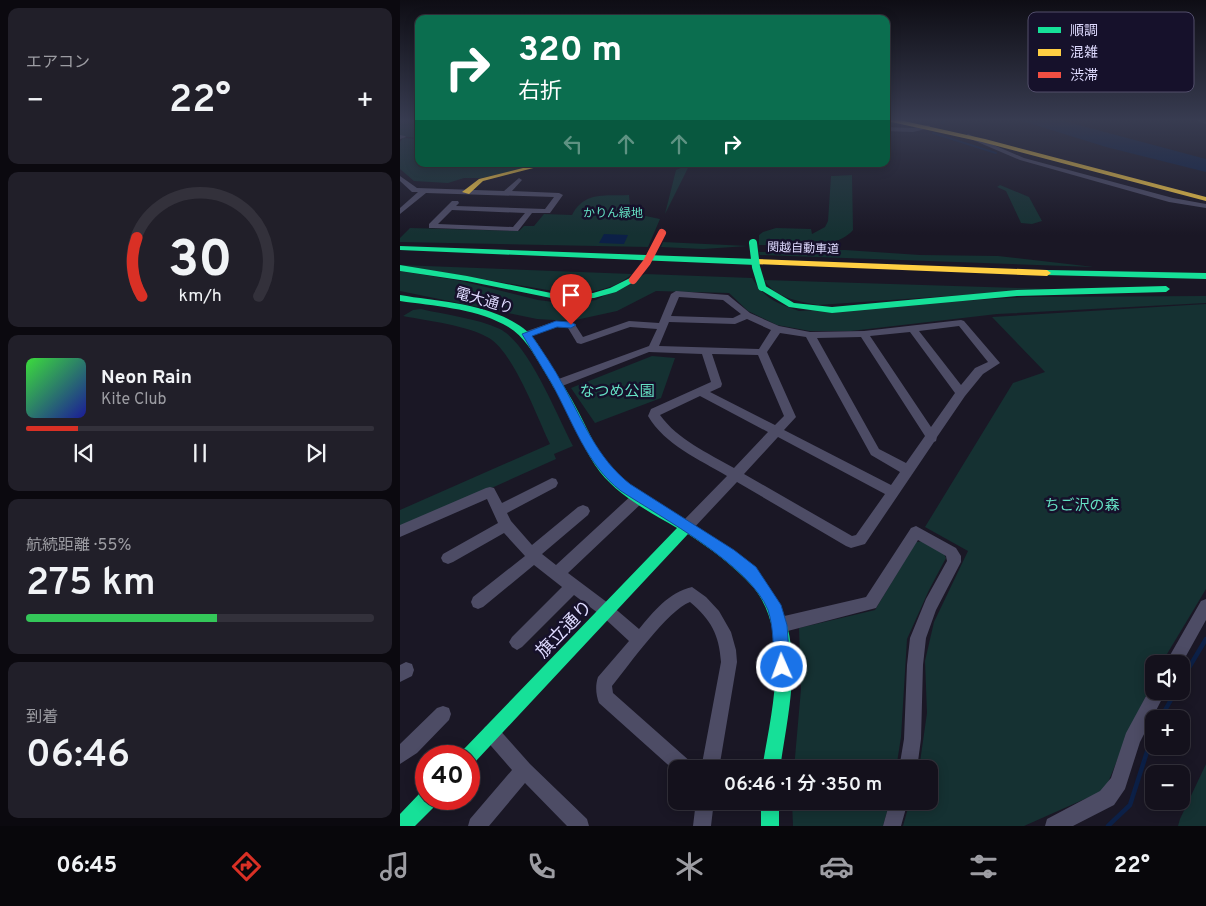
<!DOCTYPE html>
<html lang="ja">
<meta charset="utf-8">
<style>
body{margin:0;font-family:Overpass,"Noto Sans JP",sans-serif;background:#211f29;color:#f1f3f6;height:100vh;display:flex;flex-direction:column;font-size:19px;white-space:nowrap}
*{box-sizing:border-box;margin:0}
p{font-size:16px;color:#9d9da3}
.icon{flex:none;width:28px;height:28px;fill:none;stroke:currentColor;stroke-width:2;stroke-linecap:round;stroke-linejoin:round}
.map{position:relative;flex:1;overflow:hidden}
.sheet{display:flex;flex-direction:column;gap:8px;padding:8px;background:#0b090f;width:400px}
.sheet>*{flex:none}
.guide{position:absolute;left:15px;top:15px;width:475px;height:152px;border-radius:10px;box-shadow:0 2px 12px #0003,0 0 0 1px #33313b;background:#0b6e4f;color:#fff;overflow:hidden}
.fabs{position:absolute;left:745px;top:655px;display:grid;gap:10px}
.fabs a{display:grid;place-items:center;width:45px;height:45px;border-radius:10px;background:#14111c;box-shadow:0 2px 12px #0003,0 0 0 1px #33313b;font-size:25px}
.speed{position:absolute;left:15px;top:745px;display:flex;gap:10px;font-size:25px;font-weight:700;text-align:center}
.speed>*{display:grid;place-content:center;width:65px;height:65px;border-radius:50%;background:#14111c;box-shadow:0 2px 12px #0003,0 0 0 1px #33313b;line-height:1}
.speed .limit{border:8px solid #d22;background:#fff;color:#111}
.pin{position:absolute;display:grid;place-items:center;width:42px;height:42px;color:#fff;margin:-51px -21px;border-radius:50% 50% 50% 0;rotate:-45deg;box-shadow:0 0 5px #0007}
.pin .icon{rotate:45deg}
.me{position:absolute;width:55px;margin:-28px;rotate:358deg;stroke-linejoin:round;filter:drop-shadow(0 0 4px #0008)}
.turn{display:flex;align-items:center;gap:18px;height:105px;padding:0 20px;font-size:22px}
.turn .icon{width:65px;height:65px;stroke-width:2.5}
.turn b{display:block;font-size:35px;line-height:42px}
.lanes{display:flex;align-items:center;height:48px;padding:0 20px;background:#0003;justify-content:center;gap:25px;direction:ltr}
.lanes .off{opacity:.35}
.big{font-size:38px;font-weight:600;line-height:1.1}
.sheet .tile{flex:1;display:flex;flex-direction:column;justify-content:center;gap:8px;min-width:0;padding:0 18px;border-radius:10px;background:#211f29}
.sheet .dial{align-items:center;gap:0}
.dial svg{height:130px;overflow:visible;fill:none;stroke:#33313b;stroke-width:7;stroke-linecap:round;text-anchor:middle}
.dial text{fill:#f1f3f6;stroke:none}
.song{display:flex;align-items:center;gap:15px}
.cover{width:60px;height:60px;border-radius:8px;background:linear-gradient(135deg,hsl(120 70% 55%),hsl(240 70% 35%))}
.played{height:5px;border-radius:2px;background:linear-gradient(90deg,#d93025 15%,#33313b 15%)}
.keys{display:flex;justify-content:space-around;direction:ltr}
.heat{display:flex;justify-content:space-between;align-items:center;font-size:28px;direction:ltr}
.charge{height:8px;border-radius:4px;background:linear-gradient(90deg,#34c759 55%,#33313b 0)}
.trip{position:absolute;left:268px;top:760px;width:270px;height:50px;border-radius:10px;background:#14111c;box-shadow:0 2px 12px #0003,0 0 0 1px #33313b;font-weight:600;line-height:50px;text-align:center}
.dock{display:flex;height:80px;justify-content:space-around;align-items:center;background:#08070b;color:#9d9da3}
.dock .icon{width:35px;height:35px}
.dock .active{color:#d93025}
.dock b{font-size:22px;color:#f1f3f6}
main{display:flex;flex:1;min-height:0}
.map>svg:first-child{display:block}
.green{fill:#153132}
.water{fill:#0c2047}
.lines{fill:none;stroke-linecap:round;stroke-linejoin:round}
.stream-far1{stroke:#0c2047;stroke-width:2}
.stream{stroke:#0c2047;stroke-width:4.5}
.street{fill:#4d4c65;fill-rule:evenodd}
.fast{fill:#16e098;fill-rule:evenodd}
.slow{fill:#ffcf43;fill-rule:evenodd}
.fast-bridge{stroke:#16e098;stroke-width:8}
.jam-bridge{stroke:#f24e42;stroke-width:8}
.route{fill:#1a73e8;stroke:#114b97}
.labels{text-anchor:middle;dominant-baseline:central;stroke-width:5;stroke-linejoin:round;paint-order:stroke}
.far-park-label{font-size:12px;fill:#65e1c4;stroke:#16112b}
.far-street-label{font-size:12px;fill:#dfdbff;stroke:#16112b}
.street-label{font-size:15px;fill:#dfdbff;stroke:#16112b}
.park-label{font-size:15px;fill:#65e1c4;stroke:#16112b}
.near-street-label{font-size:18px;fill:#dfdbff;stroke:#16112b}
.key{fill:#16112b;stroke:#524e6b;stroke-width:1}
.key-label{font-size:14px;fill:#dfdbff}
</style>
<main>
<section class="sheet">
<div class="tile"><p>エアコン</p>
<div class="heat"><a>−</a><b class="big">22°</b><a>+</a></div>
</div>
<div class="tile dial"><svg viewBox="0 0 100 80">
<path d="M14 69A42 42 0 1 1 86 69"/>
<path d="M14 69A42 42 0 0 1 11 33" stroke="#d93025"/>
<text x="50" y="56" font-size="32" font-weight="700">30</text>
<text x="50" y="72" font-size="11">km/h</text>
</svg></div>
<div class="tile">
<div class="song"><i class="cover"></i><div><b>Neon Rain</b><p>Kite Club</p></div></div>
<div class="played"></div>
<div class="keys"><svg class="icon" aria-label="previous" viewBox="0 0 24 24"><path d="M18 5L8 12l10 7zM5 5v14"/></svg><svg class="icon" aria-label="pause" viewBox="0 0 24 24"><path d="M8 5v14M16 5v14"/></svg><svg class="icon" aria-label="next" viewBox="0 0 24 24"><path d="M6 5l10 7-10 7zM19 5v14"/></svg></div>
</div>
<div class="tile"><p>航続距離 · 55%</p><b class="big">275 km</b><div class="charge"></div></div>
<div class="tile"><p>到着</p><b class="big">06:46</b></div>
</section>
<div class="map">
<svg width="806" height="826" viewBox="0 0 806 826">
<rect width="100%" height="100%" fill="#1a1725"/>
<path class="green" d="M 19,119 L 19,138 L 0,136 L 0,120 Z
M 3,138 L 19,139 L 19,164 L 124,164 L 125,168 L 82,178 L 64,178 L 48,183 L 14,181 L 0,169 L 0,142 Z
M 290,164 L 265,214 L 276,170 Z
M 452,175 L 453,230 C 434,252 386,245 359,245 L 359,235 L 363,232 L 376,228 L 411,229 L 412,234 L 425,227 L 428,221 L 431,176 Z
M 600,185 L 629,197 L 642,221 L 632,224 L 621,223 L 606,191 L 597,187 Z
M 229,195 L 230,206 L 236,214 L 260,219 L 248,247 L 0,242 L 0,238 L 10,228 L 119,231 L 124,226 L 134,226 L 144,214 L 172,215 C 184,191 205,196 229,195 Z
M 263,242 L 348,246 L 303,249 L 261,247 Z
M 445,250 L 520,255 L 598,256 L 694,267 L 360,255 L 359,252 Z
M 0,265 L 232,274 C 215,289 193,292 171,294 Z
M 0,271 L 61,281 L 138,300 L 169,304 L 196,300 L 245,274 L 352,278 C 366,300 376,303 399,311 L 626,297 L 806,296 L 806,303 L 597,314 L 451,331 L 410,331 L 377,325 L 348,311 L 329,293 L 256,291 L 217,311 L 171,321 L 137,319 L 0,291 Z
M 364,280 L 650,289 L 418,305 C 397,301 376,298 364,280 Z
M 806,304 L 806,589 L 761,664 L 754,664 L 754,679 L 727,736 L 705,790 L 624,826 L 503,826 L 510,801 L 529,801 L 529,769 L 519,769 L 527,713 L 525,661 L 534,622 L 568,551 L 525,527 L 613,383 L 645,372 L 592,317 Z
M 21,309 C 46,315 76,318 100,329 C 129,344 157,416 173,446 L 154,454 L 156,459 L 0,529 L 0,510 L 150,444 C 137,417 114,353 89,338 C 67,325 28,321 3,316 L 13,310 Z
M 252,356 L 275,358 L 261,398 L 195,423 L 171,388 Z
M 523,541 L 543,552 L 546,558 L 529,590 L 507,639 L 501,737 L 496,769 L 394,769 L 401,689 L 399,628 L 475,610 L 516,542 Z
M 806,764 L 806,826 L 778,826 L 780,819 Z
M 392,801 L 490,801 L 483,826 L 393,826 Z"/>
<path class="water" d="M 616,119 L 656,119 L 806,159 L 806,172 L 706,147 Z
M 204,234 L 228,235 L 224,244 L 199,243 Z"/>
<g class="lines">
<path class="stream-far1" d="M 542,123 L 546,119
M 533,133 L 596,153"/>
<path class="stream" d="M 781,681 L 806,639
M 760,719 L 776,691
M 708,826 L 730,805 L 754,730"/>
<path class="street" d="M 795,119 L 806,120 L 806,124 L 796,120 Z
M 528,125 L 530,126 L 530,128 L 513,132 L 486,131 L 486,127 L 513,128 Z
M 568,134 L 624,158 L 773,198 L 806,204 L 806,208 L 769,202 L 620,160 L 566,137 L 565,136 Z
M 0,135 L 5,136 L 6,137 L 0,139 Z
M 0,176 L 17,188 L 104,191 L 119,178 L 122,180 L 112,191 L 159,193 L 163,195 L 150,213 L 132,213 L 118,231 L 32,228 L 29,228 L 29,224 L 52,201 L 58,201 L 59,203 L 56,206 L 145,209 L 154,197 L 26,193 L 0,214 L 0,208 L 18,192 L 12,192 L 0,181 ZM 52,210 L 125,213 L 113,227 L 38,224 Z
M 276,291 L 328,295 L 350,313 L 379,326 L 410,332 L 464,331 L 561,320 L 564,321 L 600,363 L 583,374 L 565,396 L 537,437 L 536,441 L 534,442 L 465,544 L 451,548 L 446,546 L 337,482 L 291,531 L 286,533 L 281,531 L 279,527 L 281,523 L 327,476 C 299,459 265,445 248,416 L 251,409 L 311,382 L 302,354 L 249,352 L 157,388 L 153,387 L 152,384 L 153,381 L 249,346 L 257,329 L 230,327 L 181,344 L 177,343 L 168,328 L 157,327 L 127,337 L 122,334 L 124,332 L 156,321 L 174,323 L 183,337 L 229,321 L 259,323 L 271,294 ZM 279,297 L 323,300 L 341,314 L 333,318 L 271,316 ZM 347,319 L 371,330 L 359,349 L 259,346 L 269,322 L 335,324 ZM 559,326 L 588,362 L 575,368 L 561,385 L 519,331 ZM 510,332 L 555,393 L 531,427 L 470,336 ZM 380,333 L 406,337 L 471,455 L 500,472 L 491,485 L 384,430 L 396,417 L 367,352 ZM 461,337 L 525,436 L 506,463 L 479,449 L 417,338 ZM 312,354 L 358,355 L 384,416 L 375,425 L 310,392 L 321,387 L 322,384 ZM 300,396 L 368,432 L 334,468 C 308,453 278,440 260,415 ZM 378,437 L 485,494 L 456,535 L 452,536 L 344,474 Z
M 152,478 L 156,479 L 158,483 L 156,487 L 107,513 L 111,521 L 132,545 L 178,507 L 183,505 L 188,507 L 190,511 L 188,515 L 142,554 L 156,565 L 234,493 L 239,492 L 244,493 L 245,497 L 244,501 L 168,573 L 212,606 L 239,629 C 254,611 268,593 292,587 L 306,597 L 319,611 L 331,632 L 336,650 L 337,662 L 319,769 L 301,769 L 321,662 C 319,634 311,620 290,602 C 268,610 229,665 212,686 L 213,693 L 292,763 L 295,769 L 276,769 L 276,772 L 199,703 C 196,695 195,686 198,677 L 229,641 L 202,616 L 174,595 L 122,647 L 117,650 L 112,647 L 109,642 L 112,637 L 162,587 L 134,565 L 83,607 L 78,609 L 73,607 L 71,602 L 73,597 L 125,556 L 104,533 L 53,562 L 48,564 L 43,562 L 41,558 L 43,554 L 98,523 L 87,499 L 0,537 L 0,525 L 86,488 L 90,487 L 94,488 L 102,503 Z
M 516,526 L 556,548 L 561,556 L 561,562 L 536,610 L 526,638 L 523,665 L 521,739 L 517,769 L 499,769 L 504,739 L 507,665 L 510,638 L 526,599 L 547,561 L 546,556 L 518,540 L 476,608 L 380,633 L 375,630 L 372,625 L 375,620 L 380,617 L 466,597 L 511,528 Z
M 806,599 L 806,620 L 781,665 L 765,664 L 801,601 Z
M 6,662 L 12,664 L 14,670 L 12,676 L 0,682 L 0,665 Z
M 752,685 L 754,685 L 754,691 L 766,691 L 740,742 L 725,789 L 714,805 L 673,826 L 645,826 L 647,819 L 700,791 L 711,778 L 726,733 Z
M 43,706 L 49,708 L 51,714 L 49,720 L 17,753 L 0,764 L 0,744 L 37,708 Z
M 91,724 L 97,727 L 130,764 L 187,819 L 189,826 L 167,826 L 125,783 L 89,826 L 68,826 L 70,819 L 112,770 L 85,739 L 82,733 L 85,727 Z
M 296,801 L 314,801 L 311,826 L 293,826 Z
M 490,801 L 508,801 L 501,826 L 483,826 Z"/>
<path class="fast" d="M 0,246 L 356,259 L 360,262 L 356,265 L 0,250 Z
M 426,246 L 429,246 L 429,250 L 381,251 L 377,249 L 381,247 Z
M 0,265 L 67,276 L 156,294 L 193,293 L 210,288 L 230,278 L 236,278 L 237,280 L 216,292 L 194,298 L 156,299 L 67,281 L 0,271 Z
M 647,270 L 806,273 L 806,279 L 644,275 L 643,273 Z
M 362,284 L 394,303 L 432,307 L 617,290 L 766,286 L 770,289 L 766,292 L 617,296 L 432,313 L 389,307 L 359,289 L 358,287 Z
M 0,295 C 40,302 89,303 123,328 C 134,336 141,349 148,361 C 159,378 170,395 179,413 C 190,434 199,457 217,474 C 268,523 345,536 379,605 C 404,654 387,717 380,769 L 362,769 C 371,714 392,634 353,587 C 334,566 311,549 288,534 L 75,762 L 69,765 L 69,756 L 60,756 L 63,750 L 277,528 C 250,512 220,497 200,472 C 186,454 178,432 167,412 C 160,397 151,383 143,369 C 132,351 123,334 103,324 C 72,308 34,306 0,301 Z
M 26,790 L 26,799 L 37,799 L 35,806 L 15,826 L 0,826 L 0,814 L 21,792 Z
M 361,801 L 379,801 L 379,826 L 361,826 Z"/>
<path class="slow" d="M 486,119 L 495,119 L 585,139 L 806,197 L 806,201 L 582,142 L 487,121 Z
M 139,164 L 149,164 L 83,181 L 69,194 L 62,192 L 79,179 Z
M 356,259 L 647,270 L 651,273 L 647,276 L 353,264 L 352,262 Z"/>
<path class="fast-bridge" d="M 353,243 L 356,267 L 362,287"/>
<path class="jam-bridge" d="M 233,280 L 247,262 L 262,233"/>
</g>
<linearGradient id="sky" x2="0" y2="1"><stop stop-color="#0e0d14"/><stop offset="0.51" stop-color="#383c51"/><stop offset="1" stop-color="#383c51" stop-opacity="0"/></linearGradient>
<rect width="806" height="235" fill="url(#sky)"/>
<path class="route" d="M 156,321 L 171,322 L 176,325 L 171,328 L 157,327 L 132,336 C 143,352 154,368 163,385 C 183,421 197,458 230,484 L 334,550 L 356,567 L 381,605 L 387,625 L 390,667 L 388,673 L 382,675 L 377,673 L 374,667 C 373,648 374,628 368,610 C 350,565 262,518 221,491 C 186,464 173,422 152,384 C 142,367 132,351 122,334 Z"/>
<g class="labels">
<g class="far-park-label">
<text x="213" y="214">かりん緑地</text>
</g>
<g class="far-street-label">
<text transform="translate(403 249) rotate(2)">関越自動車道</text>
</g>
<g class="street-label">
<text transform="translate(84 302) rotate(16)">電大通り</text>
</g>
<g class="park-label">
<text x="217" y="392">なつめ公園</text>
<text x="682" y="506">ちご沢の森</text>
</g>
<g class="near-street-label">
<text transform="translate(165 630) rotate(-46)">旗立通り</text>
</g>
</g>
<rect x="628" y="12" width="166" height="80" rx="8" class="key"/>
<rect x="638" y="27" width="23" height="6" fill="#16e098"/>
<rect x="638" y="49" width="23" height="7" fill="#ffcf43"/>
<rect x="638" y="72" width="23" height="6" fill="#f24e42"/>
<g class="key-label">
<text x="670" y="35">順調</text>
<text x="670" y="57">混雑</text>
<text x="670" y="80">渋滞</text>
</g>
</svg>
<div class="fabs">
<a><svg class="icon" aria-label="sound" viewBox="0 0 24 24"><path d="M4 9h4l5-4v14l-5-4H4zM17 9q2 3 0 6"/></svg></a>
<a>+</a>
<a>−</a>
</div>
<div class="speed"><div class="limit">40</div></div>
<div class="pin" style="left:171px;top:325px;background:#d93025"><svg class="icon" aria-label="arrive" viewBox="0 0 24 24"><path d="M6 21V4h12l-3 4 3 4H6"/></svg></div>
<svg class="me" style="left:382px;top:667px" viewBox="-20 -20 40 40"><circle r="17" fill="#1a73e8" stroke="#fff" stroke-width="3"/><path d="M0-11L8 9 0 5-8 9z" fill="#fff"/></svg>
<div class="trip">06:46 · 1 分 · 350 m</div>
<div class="guide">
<div class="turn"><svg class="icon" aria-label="right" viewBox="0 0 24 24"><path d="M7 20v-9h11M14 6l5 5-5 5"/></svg><div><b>320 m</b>右折</div></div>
<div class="lanes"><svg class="icon off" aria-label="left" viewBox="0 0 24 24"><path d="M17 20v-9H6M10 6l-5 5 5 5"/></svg><svg class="icon off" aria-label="ahead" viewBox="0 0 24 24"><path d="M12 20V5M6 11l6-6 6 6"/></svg><svg class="icon off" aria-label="ahead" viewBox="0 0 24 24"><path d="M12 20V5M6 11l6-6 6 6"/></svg><svg class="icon" aria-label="right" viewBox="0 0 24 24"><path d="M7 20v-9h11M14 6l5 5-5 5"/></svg></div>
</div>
</div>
</main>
<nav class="dock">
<b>06:45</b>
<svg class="icon active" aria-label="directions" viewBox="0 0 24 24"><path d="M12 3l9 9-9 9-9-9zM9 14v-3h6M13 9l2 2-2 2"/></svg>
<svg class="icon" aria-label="music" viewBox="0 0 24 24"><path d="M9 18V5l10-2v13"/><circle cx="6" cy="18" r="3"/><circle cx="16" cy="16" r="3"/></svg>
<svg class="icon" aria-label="phone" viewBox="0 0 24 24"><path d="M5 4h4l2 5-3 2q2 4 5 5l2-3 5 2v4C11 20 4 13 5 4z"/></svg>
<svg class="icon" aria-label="climate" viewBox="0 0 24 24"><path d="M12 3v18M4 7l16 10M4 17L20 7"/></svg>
<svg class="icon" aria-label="car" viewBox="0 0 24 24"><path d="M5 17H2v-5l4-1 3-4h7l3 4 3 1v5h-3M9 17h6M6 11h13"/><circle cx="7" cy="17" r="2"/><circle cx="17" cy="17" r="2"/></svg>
<svg class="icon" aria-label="filters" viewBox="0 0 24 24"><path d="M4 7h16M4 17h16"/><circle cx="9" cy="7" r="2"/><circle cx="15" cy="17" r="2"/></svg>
<b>22°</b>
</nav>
